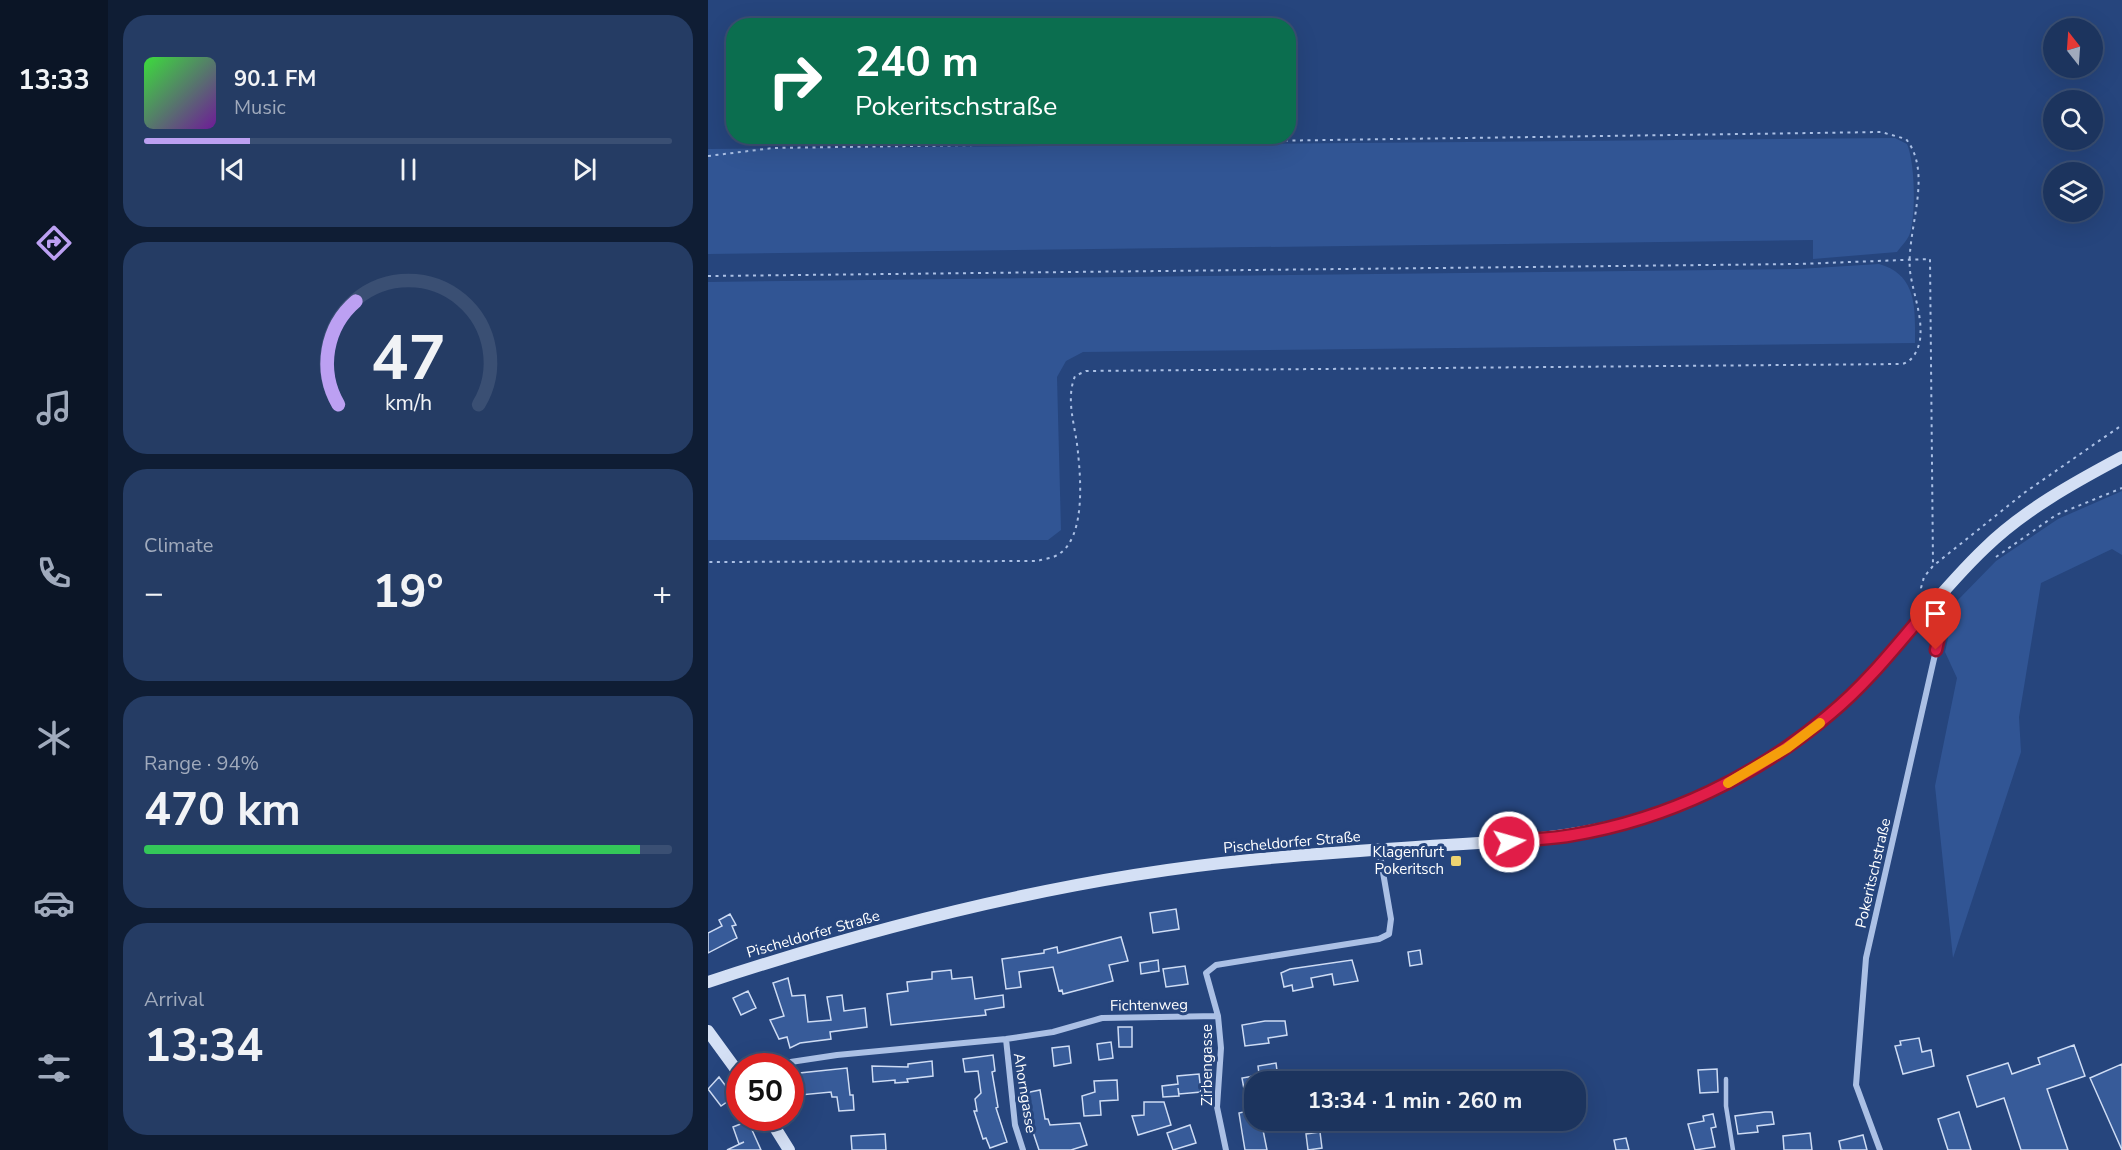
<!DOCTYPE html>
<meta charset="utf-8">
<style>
body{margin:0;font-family:"Nunito Sans",sans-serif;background:#253c64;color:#f1f3f6;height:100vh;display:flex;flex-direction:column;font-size:22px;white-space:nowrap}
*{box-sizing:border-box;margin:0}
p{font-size:20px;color:#a0aabc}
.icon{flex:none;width:33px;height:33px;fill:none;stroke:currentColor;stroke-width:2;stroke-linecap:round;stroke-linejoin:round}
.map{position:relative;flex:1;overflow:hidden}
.sheet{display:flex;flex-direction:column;gap:15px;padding:15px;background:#0f1d34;width:600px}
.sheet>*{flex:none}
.guide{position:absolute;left:18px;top:18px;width:570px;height:126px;border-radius:24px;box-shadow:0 6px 24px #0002,0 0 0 2px #3a4f73;background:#0b6e4f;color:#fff;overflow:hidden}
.needle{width:39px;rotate:343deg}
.buttons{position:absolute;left:1335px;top:18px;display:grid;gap:12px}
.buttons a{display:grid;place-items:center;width:60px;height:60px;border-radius:50%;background:#1c345e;box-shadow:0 6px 24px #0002,0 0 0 2px #3a4f73;font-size:30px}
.speed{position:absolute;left:18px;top:1053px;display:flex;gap:12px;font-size:30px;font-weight:700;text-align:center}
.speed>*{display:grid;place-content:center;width:78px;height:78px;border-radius:50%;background:#1c345e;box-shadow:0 6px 24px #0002,0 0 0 2px #3a4f73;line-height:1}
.speed .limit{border:9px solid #d22;background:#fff;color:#111}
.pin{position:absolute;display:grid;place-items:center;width:51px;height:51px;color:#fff;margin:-62px -26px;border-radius:50% 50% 50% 0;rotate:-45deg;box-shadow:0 0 6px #0007}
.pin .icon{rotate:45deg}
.me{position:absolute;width:66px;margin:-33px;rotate:84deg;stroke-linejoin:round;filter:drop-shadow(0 0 4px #0008)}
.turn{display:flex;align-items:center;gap:21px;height:126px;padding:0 30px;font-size:27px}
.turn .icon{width:78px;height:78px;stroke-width:2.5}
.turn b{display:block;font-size:42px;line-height:51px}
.big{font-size:45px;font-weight:700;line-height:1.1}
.sheet .widget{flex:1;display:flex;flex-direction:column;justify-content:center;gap:9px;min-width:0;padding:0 21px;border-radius:24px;background:#253c64}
.sheet .dial{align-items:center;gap:0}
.dial svg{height:156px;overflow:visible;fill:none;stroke:#3a4f73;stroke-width:7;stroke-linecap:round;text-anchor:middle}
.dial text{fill:#f1f3f6;stroke:none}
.song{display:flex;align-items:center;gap:18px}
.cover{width:72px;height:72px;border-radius:9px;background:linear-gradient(135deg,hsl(120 70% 55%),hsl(280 70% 35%))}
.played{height:6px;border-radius:3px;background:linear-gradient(90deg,#bca0f2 20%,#3a4f73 20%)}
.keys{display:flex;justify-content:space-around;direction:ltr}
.heat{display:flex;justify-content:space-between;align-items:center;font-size:33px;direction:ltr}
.charge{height:9px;border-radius:4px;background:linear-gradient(90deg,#34c759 94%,#3a4f73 0)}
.trip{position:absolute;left:536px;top:1071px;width:342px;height:60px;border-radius:24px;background:#1c345e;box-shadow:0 6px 24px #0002,0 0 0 2px #3a4f73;font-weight:700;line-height:60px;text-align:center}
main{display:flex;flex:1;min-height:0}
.tabs{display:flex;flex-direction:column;width:108px;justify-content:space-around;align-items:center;background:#0b1526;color:#a0aabc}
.tabs .icon{width:42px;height:42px}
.tabs .current{color:#bca0f2}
.tabs b{font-size:27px;color:#f1f3f6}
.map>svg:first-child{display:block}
.green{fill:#315594}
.building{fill:#375b99;stroke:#cedcf4;stroke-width:1.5}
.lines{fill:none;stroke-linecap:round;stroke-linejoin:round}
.path{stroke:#abc0e5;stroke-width:2;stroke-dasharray:3 4.5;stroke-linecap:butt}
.lane{stroke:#abc0e5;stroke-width:4.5}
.street{stroke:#abc0e5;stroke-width:6}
.secondary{stroke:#d4e0f5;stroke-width:12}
.route-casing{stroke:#92132f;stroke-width:15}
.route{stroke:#e11d48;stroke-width:10}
.slow{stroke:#f59e0b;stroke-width:10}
.poi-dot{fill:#edd371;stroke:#26457d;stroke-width:2}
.labels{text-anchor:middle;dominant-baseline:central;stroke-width:6;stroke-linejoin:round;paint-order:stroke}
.street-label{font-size:15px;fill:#fff;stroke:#26457d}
.poi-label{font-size:15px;fill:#fff;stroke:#26457d;text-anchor:end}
</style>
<main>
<nav class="tabs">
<b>13:33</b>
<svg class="icon current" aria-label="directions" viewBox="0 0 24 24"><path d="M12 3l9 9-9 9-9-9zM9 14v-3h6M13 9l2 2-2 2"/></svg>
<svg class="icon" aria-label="music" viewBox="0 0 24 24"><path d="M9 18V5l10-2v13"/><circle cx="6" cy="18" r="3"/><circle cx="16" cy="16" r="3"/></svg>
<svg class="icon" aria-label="phone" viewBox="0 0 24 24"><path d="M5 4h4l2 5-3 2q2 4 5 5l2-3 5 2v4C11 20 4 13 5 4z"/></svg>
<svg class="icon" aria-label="climate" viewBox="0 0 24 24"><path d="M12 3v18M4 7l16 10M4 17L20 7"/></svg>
<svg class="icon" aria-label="car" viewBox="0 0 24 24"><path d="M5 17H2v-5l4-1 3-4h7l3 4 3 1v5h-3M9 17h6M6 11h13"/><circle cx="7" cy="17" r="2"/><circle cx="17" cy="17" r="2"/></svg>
<svg class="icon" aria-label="filters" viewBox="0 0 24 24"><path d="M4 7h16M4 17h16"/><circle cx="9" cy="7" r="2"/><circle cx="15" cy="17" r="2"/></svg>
</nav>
<section class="sheet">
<div class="widget">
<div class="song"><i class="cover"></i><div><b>90.1 FM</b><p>Music</p></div></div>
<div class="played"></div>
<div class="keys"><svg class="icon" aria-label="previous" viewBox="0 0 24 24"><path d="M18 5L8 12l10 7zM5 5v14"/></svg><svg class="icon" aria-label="pause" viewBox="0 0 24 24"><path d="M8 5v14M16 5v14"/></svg><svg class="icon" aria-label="next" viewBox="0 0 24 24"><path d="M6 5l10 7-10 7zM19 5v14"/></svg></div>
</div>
<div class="widget dial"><svg viewBox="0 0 100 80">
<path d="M14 69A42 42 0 1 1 86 69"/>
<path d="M14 69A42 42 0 0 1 23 16" stroke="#bca0f2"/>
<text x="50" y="56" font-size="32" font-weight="700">47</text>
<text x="50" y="72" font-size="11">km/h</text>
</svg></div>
<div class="widget"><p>Climate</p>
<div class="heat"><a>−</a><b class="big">19°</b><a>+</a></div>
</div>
<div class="widget"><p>Range · 94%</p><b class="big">470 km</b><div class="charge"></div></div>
<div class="widget"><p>Arrival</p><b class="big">13:34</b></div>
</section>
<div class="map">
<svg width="1414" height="1150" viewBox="0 0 1414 1150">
<rect width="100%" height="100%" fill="#26457d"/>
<path class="green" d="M 1187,138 L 1199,144 C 1207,163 1208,212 1202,233 C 1200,240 1193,246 1189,252 L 1105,259 L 1105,240 L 0,254 L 0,149 Z
M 1171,264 C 1210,275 1207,309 1207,343 L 375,352 L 358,361 L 349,377 L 353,530 L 340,540 L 0,540 L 0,282 L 1091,269 Z
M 1414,491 L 1414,555 L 1404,549 L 1333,583 L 1311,717 L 1313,752 L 1245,958 L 1227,786 L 1249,678 L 1237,652 L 1248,602 L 1288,561 L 1350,519 Z"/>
<path class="building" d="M 468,909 L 471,929 L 445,933 L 442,913 Z
M 22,914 L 28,925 L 24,926 L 29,938 L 0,953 L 0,933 L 14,926 L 11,920 Z
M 413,937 L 420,961 L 401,965 L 405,981 L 355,994 L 354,990 L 351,991 L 345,967 L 311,972 L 313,987 L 298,989 L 294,959 L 336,953 L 336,950 L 349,947 L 350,953 Z
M 712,950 L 714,964 L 702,966 L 700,952 Z
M 450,960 L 451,971 L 433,974 L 432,963 Z
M 644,960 L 650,981 L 626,985 L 624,974 L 603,978 L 605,987 L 585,991 L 584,985 L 576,987 L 573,973 L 582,969 Z
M 477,966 L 480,984 L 458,987 L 455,969 Z
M 243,970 L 244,979 L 264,977 L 267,999 L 295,995 L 296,1007 L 277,1010 L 278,1015 L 183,1025 L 179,994 L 200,991 L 199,982 L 224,979 L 224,972 Z
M 80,978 L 84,996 L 97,995 L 100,1022 L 123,1020 L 119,997 L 134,995 L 136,1011 L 157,1008 L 159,1027 L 122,1032 L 123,1039 L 92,1043 L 82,1048 L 79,1037 L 71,1039 L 62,1020 L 76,1016 L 65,983 Z
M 40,991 L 48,1008 L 33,1015 L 25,998 Z
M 557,1021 L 577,1021 L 579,1035 L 560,1038 L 561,1043 L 537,1046 L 534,1025 Z
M 410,1027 L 424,1027 L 424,1047 L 411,1047 Z
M 1211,1038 L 1214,1052 L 1223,1050 L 1226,1066 L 1195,1074 L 1187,1046 L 1193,1045 L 1192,1041 Z
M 403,1042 L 405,1058 L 391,1060 L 389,1044 Z
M 1366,1045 L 1377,1076 L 1339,1089 L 1360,1150 L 1313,1150 L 1296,1098 L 1269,1107 L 1259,1076 L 1300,1063 L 1304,1074 L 1332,1064 L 1330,1058 Z
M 361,1046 L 363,1063 L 346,1066 L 344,1048 Z
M 285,1055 L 287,1071 L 284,1072 L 290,1107 L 288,1108 L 299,1142 L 282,1148 L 278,1138 L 275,1139 L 266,1111 L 269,1111 L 267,1099 L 273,1093 L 270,1071 L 257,1072 L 255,1059 Z
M 224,1061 L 225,1076 L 199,1079 L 200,1082 L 187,1083 L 187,1080 L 165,1082 L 164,1066 L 200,1067 L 200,1064 Z
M 568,1063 L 570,1078 L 552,1081 L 550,1066 Z
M 1414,1064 L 1414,1150 L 1382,1078 Z
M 139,1068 L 142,1095 L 145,1095 L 146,1110 L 131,1111 L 129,1097 L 124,1097 L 123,1092 L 92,1095 L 91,1091 L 82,1092 L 82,1074 Z
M 1009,1069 L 1010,1092 L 992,1093 L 990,1070 Z
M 491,1074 L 493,1092 L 471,1094 L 470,1088 L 471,1096 L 455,1097 L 454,1086 L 470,1084 L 469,1076 Z
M 546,1076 L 546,1120 L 553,1120 L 559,1150 L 537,1150 L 534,1132 L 531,1113 L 540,1111 L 534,1078 Z
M 11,1077 L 26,1097 L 13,1106 L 0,1089 Z
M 409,1080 L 410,1100 L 392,1101 L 393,1115 L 376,1116 L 374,1096 L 387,1092 L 386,1081 Z
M 332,1090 L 337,1119 L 340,1119 L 342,1125 L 372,1123 L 379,1145 L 363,1150 L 331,1150 L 321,1120 L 317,1093 Z
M 436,1102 L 456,1102 L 463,1125 L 430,1135 L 424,1116 L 436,1115 Z
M 1057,1112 L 1064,1112 L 1066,1124 L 1049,1126 L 1050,1132 L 1030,1134 L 1027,1116 Z
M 1251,1112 L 1263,1150 L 1240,1150 L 1230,1119 Z
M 1005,1114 L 1008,1127 L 1003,1128 L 1007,1147 L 987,1150 L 980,1124 L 996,1121 L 995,1116 Z
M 40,1121 L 53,1150 L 19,1150 L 36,1142 L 31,1144 L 25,1127 Z
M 482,1125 L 488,1143 L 465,1150 L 459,1133 Z
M 612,1132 L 614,1148 L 600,1150 L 598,1134 Z
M 1102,1133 L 1104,1150 L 1076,1150 L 1075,1136 Z
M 177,1134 L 178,1150 L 144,1150 L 143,1136 Z
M 1155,1135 L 1159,1150 L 1133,1150 L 1131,1141 Z
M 918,1138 L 921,1150 L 908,1150 L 906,1140 Z"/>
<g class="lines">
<path class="path" d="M 0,156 L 65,148 L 1173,132 L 1198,139 C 1226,174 1198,230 1202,271 C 1205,294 1215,316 1212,340 C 1210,351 1204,362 1194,364 L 378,371 L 367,376 C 357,401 368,427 370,453 C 373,481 377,537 351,554 C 346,558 336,559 329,561 L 0,562
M 0,276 L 1090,264 L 1222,259 L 1225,566
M 1288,557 L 1348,515 L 1414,488
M 1216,595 L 1213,588 L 1216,577 L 1225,566 L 1316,493 L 1414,425"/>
<path class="lane" d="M 1018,1079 L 1018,1106 L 1025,1150"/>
<path class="street" d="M 510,1016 L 513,1048 L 509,1107 L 518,1150
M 298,1039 L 307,1125 L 315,1150
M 56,1066 L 129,1055 L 298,1039 L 345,1032 L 394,1018 L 510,1016 L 498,973 L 508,965 L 671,939 L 681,934 L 683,919 L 671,849
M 1172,1150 L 1148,1085 L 1158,958 L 1233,628 L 1225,604"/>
<path class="secondary" d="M 0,982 C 176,924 358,878 542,860 C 602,854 662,850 722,846 C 811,841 900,837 983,801 C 1033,778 1081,750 1122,714 C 1180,665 1222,600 1277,548 C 1316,510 1367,482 1414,457
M 0,1031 L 32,1075
M 61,1118 L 81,1150"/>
</g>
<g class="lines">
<g class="route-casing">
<path id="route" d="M 801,842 C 822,839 844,839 865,835 C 960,819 1049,776 1122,714 C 1161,682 1192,641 1225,603 L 1233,628 L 1228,650"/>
</g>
<use href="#route" class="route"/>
<path class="slow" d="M 1020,783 L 1079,748 L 1112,723"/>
</g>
<rect class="poi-dot" x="742" y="855" width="12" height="12" rx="3"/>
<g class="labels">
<g class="street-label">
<text transform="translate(584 842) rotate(-5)">Pischeldorfer Straße</text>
<text transform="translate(1165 873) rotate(-77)">Pokeritschstraße</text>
<text transform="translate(105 934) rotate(-16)">Pischeldorfer Straße</text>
<text transform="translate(441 1005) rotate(-1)">Fichtenweg</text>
<text transform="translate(499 1065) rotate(-90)">Zirbengasse</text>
<text transform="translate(317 1093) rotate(81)">Ahorngasse</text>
</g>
<g class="poi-label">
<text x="736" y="852">Klagenfurt<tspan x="736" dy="17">Pokeritsch</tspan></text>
</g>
</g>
</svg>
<div class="buttons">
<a><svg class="needle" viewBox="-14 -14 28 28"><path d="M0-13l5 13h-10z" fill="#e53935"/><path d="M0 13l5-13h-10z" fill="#a0aabc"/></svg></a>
<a><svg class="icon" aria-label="search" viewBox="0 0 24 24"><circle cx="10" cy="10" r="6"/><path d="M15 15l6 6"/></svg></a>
<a><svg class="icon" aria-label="layers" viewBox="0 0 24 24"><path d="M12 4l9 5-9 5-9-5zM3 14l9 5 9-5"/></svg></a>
</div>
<div class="speed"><div class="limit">50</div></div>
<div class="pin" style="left:1228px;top:650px;background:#d93025"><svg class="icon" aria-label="arrive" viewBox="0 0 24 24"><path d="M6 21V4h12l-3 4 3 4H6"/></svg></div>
<svg class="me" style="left:801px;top:842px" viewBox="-20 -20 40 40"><circle r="17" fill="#e11d48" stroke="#fff" stroke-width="3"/><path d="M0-11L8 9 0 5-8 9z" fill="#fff"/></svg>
<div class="trip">13:34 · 1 min · 260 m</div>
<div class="guide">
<div class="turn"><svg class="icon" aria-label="right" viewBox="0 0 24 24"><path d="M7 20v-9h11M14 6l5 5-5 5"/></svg><div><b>240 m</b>Pokeritschstraße</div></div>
</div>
</div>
</main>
